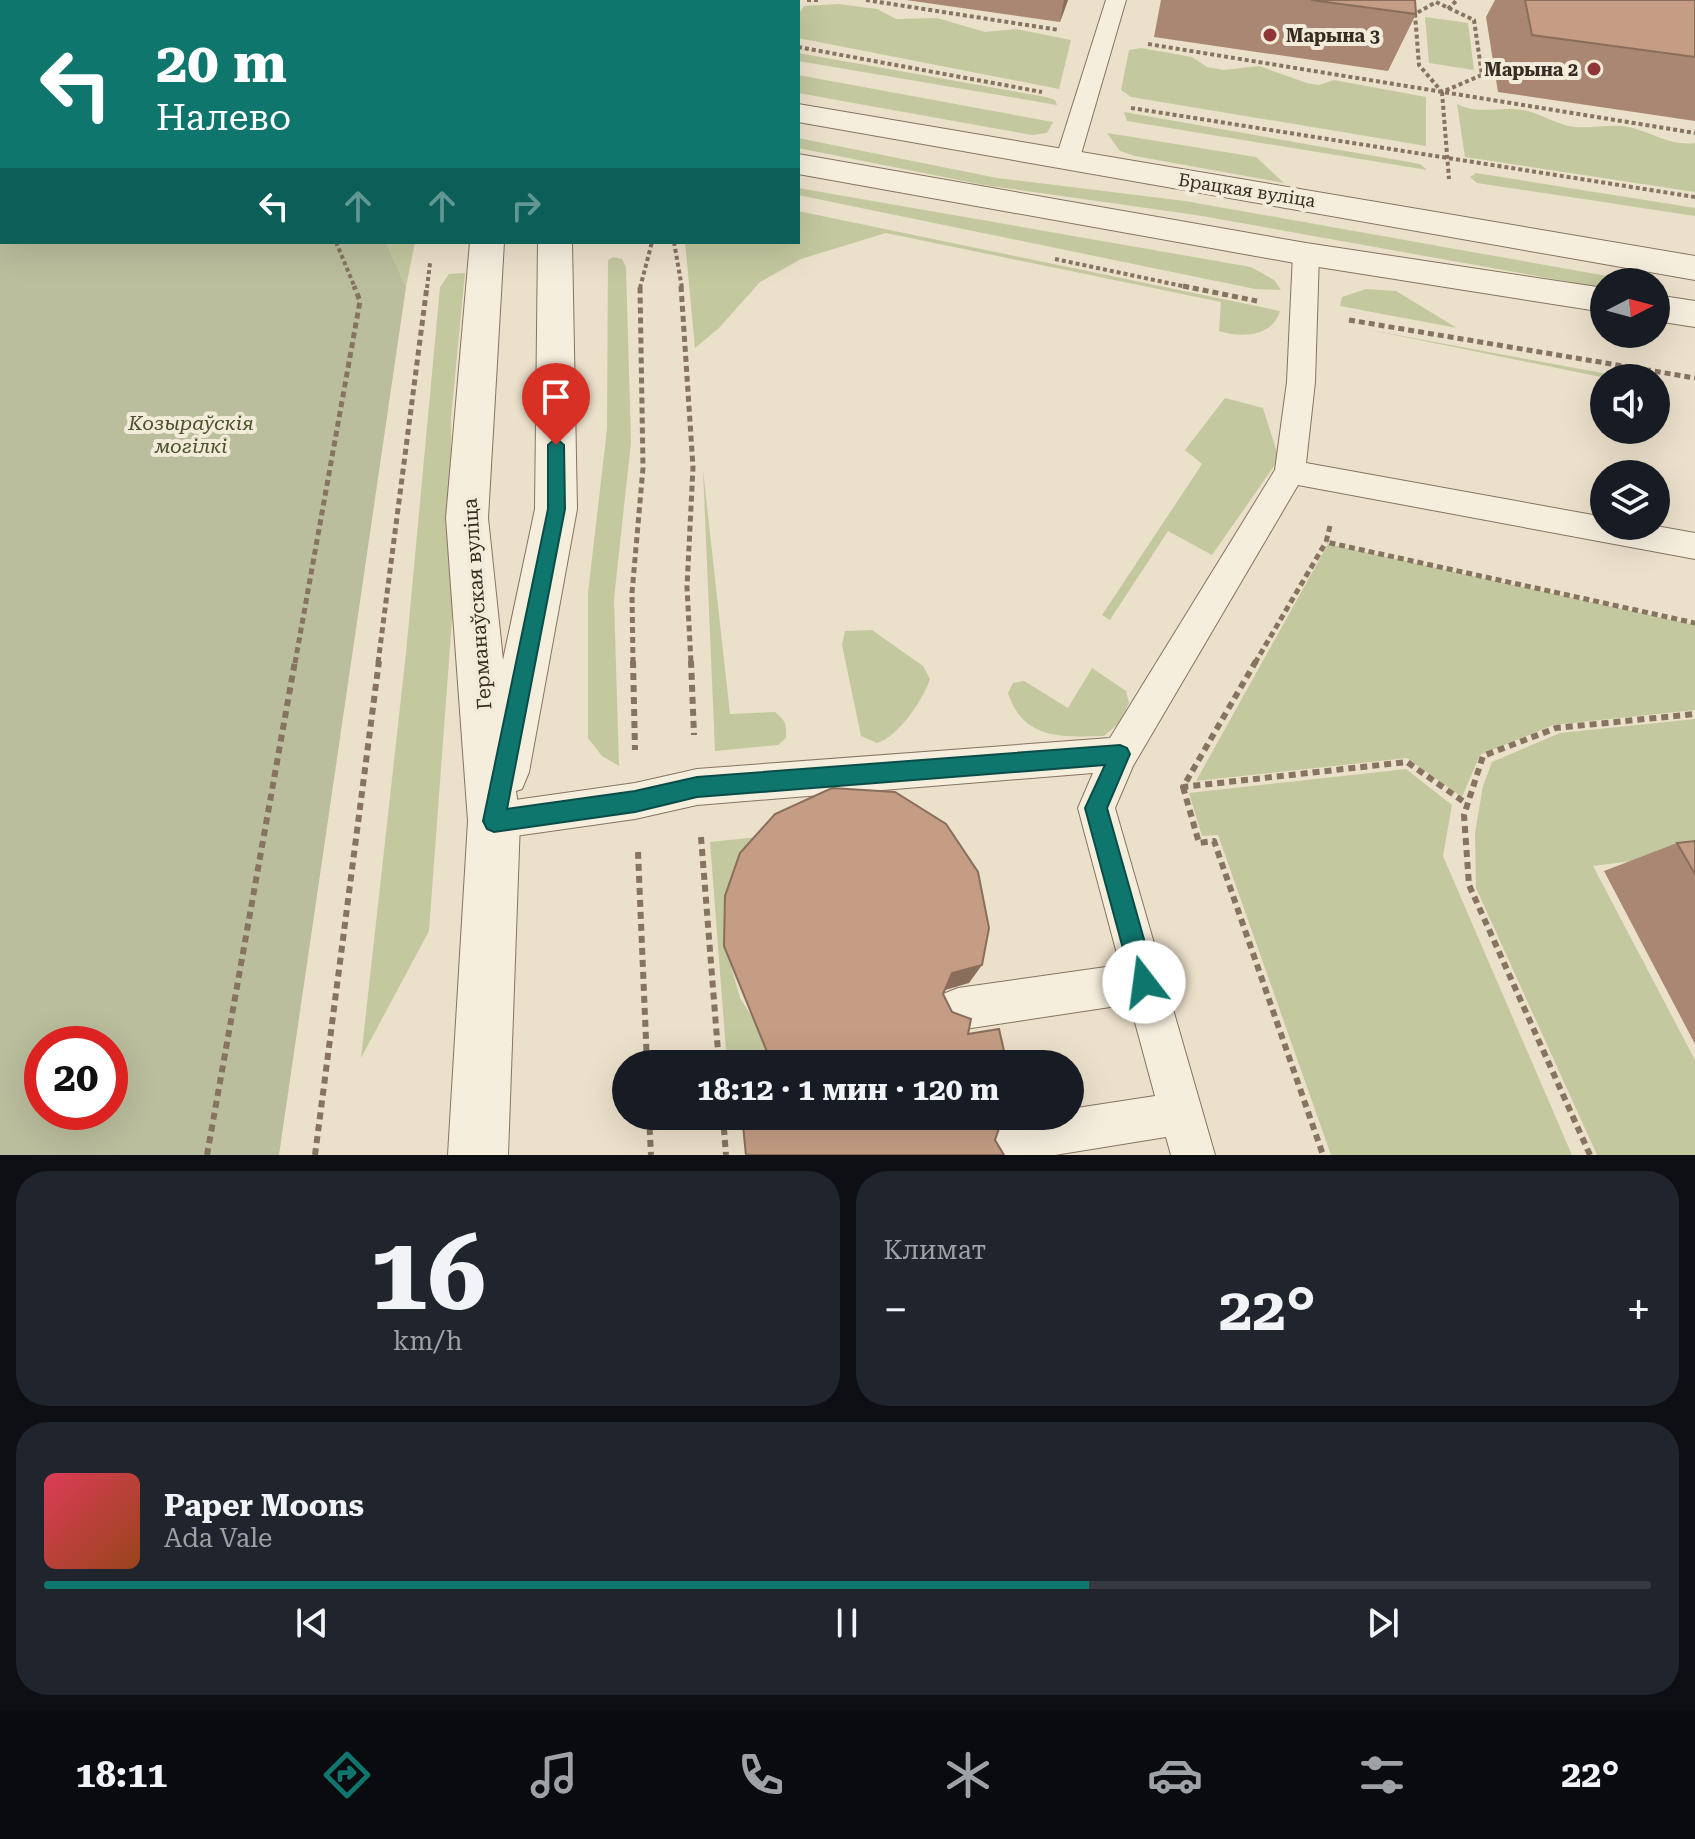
<!DOCTYPE html>
<html lang="ru">
<meta charset="utf-8">
<style>
body{margin:0;font-family:"Roboto Serif",serif;background:#20242c;color:#f1f3f6;height:100vh;display:flex;flex-direction:column;font-size:30px;white-space:nowrap}
*{box-sizing:border-box;margin:0}
p{font-size:26px;color:#9ea1a6}
.icon{flex:none;width:44px;height:44px;fill:none;stroke:currentColor;stroke-width:2;stroke-linecap:round;stroke-linejoin:round}
.map{position:relative;height:1155px;overflow:hidden}
.side{display:flex;flex-direction:column;gap:16px;padding:16px;background:#0d0f14;flex:1}
.side>*{flex:none}
.hud{position:absolute;left:0px;top:0px;width:800px;height:244px;box-shadow:0 8px 32px #0002;background:#0f766e;color:#fff;overflow:hidden}
.needle{width:52px;rotate:84deg}
.controls{position:absolute;left:1590px;top:268px;display:grid;gap:16px}
.controls a{display:grid;place-items:center;width:80px;height:80px;border-radius:50%;background:#171b24;box-shadow:0 8px 32px #0002;font-size:40px}
.speed{position:absolute;left:24px;top:1026px;display:flex;gap:16px;font-size:40px;font-weight:700;text-align:center}
.speed>*{display:grid;place-content:center;width:104px;height:104px;border-radius:50%;background:#171b24;box-shadow:0 8px 32px #0002;line-height:1}
.speed .limit{border:12px solid #d22;background:#fff;color:#111}
.pin{position:absolute;display:grid;place-items:center;width:68px;height:68px;color:#fff;margin:-82px -34px;border-radius:50% 50% 50% 0;rotate:-45deg;box-shadow:0 0 8px #0007}
.pin .icon{rotate:45deg}
.me{position:absolute;width:88px;margin:-44px;rotate:345deg;stroke-linejoin:round;filter:drop-shadow(0 0 6px #0008)}
.turn{display:flex;align-items:center;gap:28px;height:168px;padding:0 24px;font-size:36px}
.turn .icon{width:104px;height:104px;stroke-width:2.5}
.turn b{display:block;font-size:56px;line-height:68px}
.lanes{display:flex;align-items:center;height:76px;padding:0 24px;background:#0003;justify-content:center;gap:40px;direction:ltr}
.lanes .off{opacity:.35}
.big{font-size:60px;font-weight:700;line-height:1.1}
.side .widget{flex:1;display:flex;flex-direction:column;justify-content:center;gap:12px;min-width:0;padding:0 28px;border-radius:32px;background:#20242c}
.side .dial{align-items:center;gap:0}
.dial b{font-size:104px;line-height:1}
.song{display:flex;align-items:center;gap:24px}
.cover{width:96px;height:96px;border-radius:12px;background:linear-gradient(135deg,hsl(350 70% 55%),hsl(20 70% 35%))}
.played{height:8px;border-radius:4px;background:linear-gradient(90deg,#0f766e 65%,#363941 65%)}
.keys{display:flex;justify-content:space-around;direction:ltr}
.heat{display:flex;justify-content:space-between;align-items:center;font-size:44px;direction:ltr}
.side .tiles{flex:1;display:grid;gap:16px;grid-template-columns:1fr 1fr}
.widget:last-child{grid-column:span 2}
.trip{position:absolute;left:612px;top:1050px;width:472px;height:80px;border-radius:40px;background:#171b24;box-shadow:0 8px 32px #0002;font-weight:700;line-height:80px;text-align:center}
.tab-bar{display:flex;height:128px;justify-content:space-around;align-items:center;background:#090b0e;color:#9ea1a6}
.tab-bar .icon{width:56px;height:56px}
.tab-bar .selected{color:#0f766e}
.tab-bar b{font-size:36px;color:#f1f3f6}
.map>svg:first-child{display:block}
.green{fill:#c4c89f}
.cemetery{fill:#bbbe9d;fill-rule:evenodd}
.lines{fill:none;stroke-linecap:round;stroke-linejoin:round}
.service-casing{stroke:#867360;stroke-width:2}
.tertiary-casing{stroke:#867360;stroke-width:2}
.path-far2{stroke:#867360;stroke-width:4;stroke-dasharray:4 3;stroke-linecap:butt}
.path-far1{stroke:#867360;stroke-width:5;stroke-dasharray:6 4;stroke-linecap:butt}
.path{stroke:#867360;stroke-width:6;stroke-dasharray:7 5;stroke-linecap:butt}
.service{fill:#f6eedd;fill-rule:evenodd}
.tertiary{fill:#f6eedd;fill-rule:evenodd}
.wall{fill:#a98772}
.shaded-wall{fill:#8a6e5c}
.building{fill:#c59d84;stroke:#8a6e5c;stroke-width:2}
.route{fill:#0f766e;stroke:#0a4d48;stroke-width:2}
.poi-dot{fill:#8f3639;stroke:#f3ebd9;stroke-width:3}
.labels{text-anchor:middle;dominant-baseline:central;stroke-width:8;stroke-linejoin:round;paint-order:stroke}
.far-poi-label{font-size:18px;font-weight:bold;fill:#382c22;stroke:#f3ebd9;text-anchor:start}
.far-street-label{font-size:18px;fill:#382c22;stroke:#f3ebd9}
.park-label{font-size:20px;font-style:italic;fill:#49522b;stroke:#f3ebd9}
.street-label{font-size:20px;fill:#382c22;stroke:#f3ebd9}
</style>
<div class="map">
<svg width="1695" height="1155" viewBox="0 0 1695 1155">
<rect width="100%" height="100%" fill="#ebe0ca"/>
<path class="green" d="M 838,4 L 877,9 L 896,19 L 937,18 L 985,32 L 1016,29 L 1071,40 L 1059,89 L 798,38 L 798,15 L 804,6 Z
M 1425,17 L 1468,23 L 1474,70 L 1429,63 Z
M 1141,48 L 1192,57 L 1207,67 L 1224,70 L 1259,66 L 1307,83 L 1319,85 L 1334,80 L 1426,97 L 1426,146 L 1131,97 L 1121,90 L 1129,50 Z
M 798,53 L 1046,97 L 1055,100 L 1057,105 L 798,61 Z
M 798,75 L 1053,122 L 1047,133 L 1032,135 L 798,93 Z
M 1457,104 C 1476,115 1501,106 1523,110 C 1541,113 1557,125 1575,127 C 1596,129 1616,122 1636,129 C 1657,135 1672,146 1695,143 L 1695,192 L 1465,157 Z
M 1124,112 L 1420,164 L 1427,170 L 1127,121 Z
M 1107,133 L 1256,157 L 1284,183 L 1135,156 L 1120,151 Z
M 798,138 L 997,178 L 1185,201 L 1641,282 L 1604,282 L 1604,288 L 1196,215 L 984,185 L 798,148 Z
M 1476,173 L 1695,208 L 1695,216 L 1477,183 L 1470,177 Z
M 798,188 L 1251,267 L 1274,280 L 1281,290 L 1255,289 L 798,195 Z
M 798,211 L 1280,311 C 1273,337 1240,338 1219,331 L 1221,302 L 886,233 L 801,259 L 760,282 L 719,328 L 695,348 L 685,242 L 798,242 Z
M 386,242 L 415,242 L 406,287 Z
M 613,257 L 622,259 L 626,267 L 631,442 L 614,599 L 619,766 L 602,756 L 588,738 L 588,593 L 607,429 L 608,260 Z
M 465,273 L 451,418 L 452,620 L 429,931 L 361,1058 L 406,653 L 440,287 L 449,274 Z
M 1366,289 L 1396,291 L 1457,328 L 1340,306 L 1342,297 Z
M 1365,329 L 1629,378 L 1606,378 Z
M 1225,398 L 1263,408 L 1279,459 L 1212,555 L 1168,531 L 1110,620 L 1102,615 L 1202,464 L 1185,450 Z
M 703,470 L 730,714 L 775,712 C 785,720 787,724 786,738 L 778,745 L 715,751 Z
M 1328,544 L 1695,625 L 1695,710 L 1553,725 L 1480,755 L 1462,797 L 1407,758 L 1196,781 Z
M 872,630 L 923,666 L 930,679 C 923,700 898,737 877,743 L 861,736 L 842,645 L 845,631 Z
M 1092,668 L 1126,691 L 1129,703 L 1119,723 L 1104,736 C 1062,737 1023,740 1008,693 L 1013,683 L 1024,681 L 1068,708 Z
M 1695,719 L 1695,853 L 1593,866 L 1695,1060 L 1695,1155 L 1597,1155 L 1476,888 L 1475,833 L 1483,786 L 1492,762 L 1560,733 Z
M 1406,769 L 1452,805 L 1443,856 L 1572,1155 L 1331,1155 L 1218,835 L 1202,836 L 1189,793 Z
M 778,835 L 731,930 L 731,966 L 740,998 L 771,1047 L 796,1064 L 727,1064 L 710,842 Z"/>
<path class="cemetery" d="M 0,113 L 2,242 L 386,242 L 406,287 L 279,1155 L 0,1155 ZM 42,1044 L 110,1044 L 110,1112 L 42,1112 Z"/>
<g class="lines">
<g class="service-casing">
<path id="service" d="M 479,0 L 499,0 L 499,2 L 479,2 Z
M 521,0 L 541,0 L 542,2 L 522,2 Z
M 1106,0 L 1126,0 L 1079,161 L 1067,168 L 1059,166 L 1055,161 Z
M 1306,246 L 1315,248 L 1319,254 L 1315,382 L 1306,463 L 1604,517 L 1604,526 L 1656,526 L 1695,533 L 1695,559 L 1298,485 L 1133,766 L 1115,808 L 1215,1155 L 1171,1155 L 1166,1137 L 1055,1155 L 989,1155 L 983,1141 L 989,1125 L 1024,1116 L 1070,1116 L 1070,1109 L 1155,1096 L 1130,1004 L 958,1030 L 943,1024 L 937,1009 L 943,994 L 958,988 L 1120,965 L 1078,808 L 1093,773 L 697,805 L 635,819 L 494,839 L 481,834 L 475,821 L 481,808 L 494,803 L 635,783 L 697,769 L 1110,738 L 1275,470 L 1287,382 L 1293,254 L 1297,248 Z"/>
</g>
<g class="tertiary-casing">
<path id="tertiary" d="M 0,0 L 11,2 L 2,2 L 2,16 Z
M 215,0 L 251,0 L 253,2 L 217,2 Z
M 798,104 L 1695,256 L 1695,280 L 798,122 Z
M 798,154 L 1306,243 L 1604,288 L 1604,312 L 1306,265 L 798,174 Z
M 470,242 L 504,242 L 488,518 L 503,660 L 535,509 L 538,242 L 572,242 L 577,509 L 529,772 L 522,789 L 516,791 L 520,821 L 508,1155 L 448,1155 L 468,821 L 446,518 Z
M 1656,295 L 1695,301 L 1695,327 L 1656,321 Z"/>
</g>
<path class="path-far2" d="M 428,0 L 439,0
M 807,0 L 820,0
M 866,0 L 1059,30
M 1436,2 L 1474,20 L 1482,75 L 1442,92 L 1419,65 L 1415,14 Z
M 1448,9 L 1457,0
M 1148,44 L 1695,133
M 798,47 L 1042,92
M 1442,92 L 1449,179
M 1131,108 L 1695,197
M 336,242 L 355,288
M 674,242 L 682,288
M 1055,259 L 1192,288
M 427,288 L 430,263
M 640,288 L 652,242"/>
<path class="path-far1" d="M 681,286 L 693,467 L 687,587 L 691,663
M 1183,286 L 1257,301
M 1349,320 L 1695,378
M 1330,526 L 1326,542 L 1695,623
M 295,663 L 360,301 L 354,286
M 378,663 L 427,286
M 633,663 L 632,593 L 643,468 L 640,286
M 1255,663 L 1326,542"/>
<path class="path" d="M 633,661 L 635,750
M 691,661 L 694,735
M 1256,661 L 1183,787 L 1407,762 L 1467,804
M 1183,787 L 1199,843 L 1214,841 L 1323,1155
M 701,837 L 719,1064
M 638,852 L 647,1064
M 649,1116 L 651,1155
M 723,1116 L 726,1155
M 207,1155 L 295,661
M 315,1155 L 379,661
M 1590,1155 L 1469,885 L 1464,815 L 1483,756 L 1556,728 L 1695,714"/>
<use href="#service" class="service"/>
<use href="#tertiary" class="tertiary"/>
</g>
<path class="wall" d="M 906,0 L 1068,0 L 1060,22 Z
M 1161,0 L 1415,0 L 1416,14 L 1388,71 L 1154,37 Z
M 1495,0 L 1695,0 L 1695,121 L 1498,92 L 1486,17 Z
M 1695,841 L 1695,1044 L 1604,871 L 1677,843 Z"/>
<path class="shaded-wall" d="M 1064,0 L 1068,0 L 1060,22 Z
M 982,965 L 969,983 L 942,991 L 952,973 Z"/>
<path class="building" d="M 1311,0 L 1415,0 L 1416,14 Z
M 1525,0 L 1695,0 L 1695,57 L 1532,35 Z
M 832,788 L 895,792 L 946,824 L 978,872 L 989,928 L 982,965 L 952,973 L 943,994 L 952,1012 L 971,1019 L 968,1034 L 999,1029 L 1007,1064 L 772,1064 L 724,946 L 725,896 L 740,853 L 775,814 Z
M 1695,841 L 1695,874 L 1677,843 Z
M 742,1116 L 1012,1116 L 1002,1120 L 995,1140 L 1004,1155 L 746,1155 Z"/>
<path class="route" d="M 556,438 L 564,445 L 565,509 L 507,809 L 635,791 L 697,777 L 1120,745 L 1127,748 L 1130,754 L 1107,808 L 1156,982 L 1152,990 L 1144,994 L 1136,990 L 1132,982 L 1085,808 L 1105,765 L 697,797 L 635,812 L 494,832 L 487,829 L 483,821 L 548,509 L 548,445 Z"/>
<g class="poi-dot">
<circle cx="1270" cy="35" r="8"/>
<circle cx="1594" cy="69" r="8"/>
</g>
<g class="labels">
<g class="far-poi-label">
<text x="1286" y="35">Марына 3</text>
<text x="1578" y="69" text-anchor="end">Марына 2</text>
</g>
<g class="far-street-label">
<text transform="translate(1247 190) rotate(9)">Брацкая вуліца</text>
</g>
<g class="park-label">
<text x="191" y="423">Козыраўскія<tspan x="191" dy="23">могілкі</tspan></text>
</g>
<g class="street-label">
<text transform="translate(477 604) rotate(-94)">Германаўская вуліца</text>
</g>
</g>
</svg>
<div class="controls">
<a><svg class="needle" viewBox="-14 -14 28 28"><path d="M0-13l5 13h-10z" fill="#e53935"/><path d="M0 13l5-13h-10z" fill="#9ea1a6"/></svg></a>
<a><svg class="icon" aria-label="sound" viewBox="0 0 24 24"><path d="M4 9h4l5-4v14l-5-4H4zM17 9q2 3 0 6"/></svg></a>
<a><svg class="icon" aria-label="layers" viewBox="0 0 24 24"><path d="M12 4l9 5-9 5-9-5zM3 14l9 5 9-5"/></svg></a>
</div>
<div class="speed"><div class="limit">20</div></div>
<div class="pin" style="left:556px;top:445px;background:#d93025"><svg class="icon" aria-label="arrive" viewBox="0 0 24 24"><path d="M6 21V4h12l-3 4 3 4H6"/></svg></div>
<svg class="me" style="left:1144px;top:982px" viewBox="-20 -20 40 40"><circle r="19" fill="#fff"/><path d="M0-13L10 11 0 6-10 11z" fill="#0f766e"/></svg>
<div class="trip">18:12 · 1 мин · 120 m</div>
<div class="hud">
<div class="turn"><svg class="icon" aria-label="left" viewBox="0 0 24 24"><path d="M17 20v-9H6M10 6l-5 5 5 5"/></svg><div><b>20 m</b>Налево</div></div>
<div class="lanes"><svg class="icon" aria-label="left" viewBox="0 0 24 24"><path d="M17 20v-9H6M10 6l-5 5 5 5"/></svg><svg class="icon off" aria-label="ahead" viewBox="0 0 24 24"><path d="M12 20V5M6 11l6-6 6 6"/></svg><svg class="icon off" aria-label="ahead" viewBox="0 0 24 24"><path d="M12 20V5M6 11l6-6 6 6"/></svg><svg class="icon off" aria-label="right" viewBox="0 0 24 24"><path d="M7 20v-9h11M14 6l5 5-5 5"/></svg></div>
</div>
</div>
<section class="side">
<div class="tiles">
<div class="widget dial"><b>16</b><p>km/h</p></div>
<div class="widget"><p>Климат</p>
<div class="heat"><a>−</a><b class="big">22°</b><a>+</a></div>
</div>
<div class="widget">
<div class="song"><i class="cover"></i><div><b>Paper Moons</b><p>Ada Vale</p></div></div>
<div class="played"></div>
<div class="keys"><svg class="icon" aria-label="previous" viewBox="0 0 24 24"><path d="M18 5L8 12l10 7zM5 5v14"/></svg><svg class="icon" aria-label="pause" viewBox="0 0 24 24"><path d="M8 5v14M16 5v14"/></svg><svg class="icon" aria-label="next" viewBox="0 0 24 24"><path d="M6 5l10 7-10 7zM19 5v14"/></svg></div>
</div>
</div>
</section>
<nav class="tab-bar">
<b>18:11</b>
<svg class="icon selected" aria-label="directions" viewBox="0 0 24 24"><path d="M12 3l9 9-9 9-9-9zM9 14v-3h6M13 9l2 2-2 2"/></svg>
<svg class="icon" aria-label="music" viewBox="0 0 24 24"><path d="M9 18V5l10-2v13"/><circle cx="6" cy="18" r="3"/><circle cx="16" cy="16" r="3"/></svg>
<svg class="icon" aria-label="phone" viewBox="0 0 24 24"><path d="M5 4h4l2 5-3 2q2 4 5 5l2-3 5 2v4C11 20 4 13 5 4z"/></svg>
<svg class="icon" aria-label="climate" viewBox="0 0 24 24"><path d="M12 3v18M4 7l16 10M4 17L20 7"/></svg>
<svg class="icon" aria-label="car" viewBox="0 0 24 24"><path d="M5 17H2v-5l4-1 3-4h7l3 4 3 1v5h-3M9 17h6M6 11h13"/><circle cx="7" cy="17" r="2"/><circle cx="17" cy="17" r="2"/></svg>
<svg class="icon" aria-label="filters" viewBox="0 0 24 24"><path d="M4 7h16M4 17h16"/><circle cx="9" cy="7" r="2"/><circle cx="15" cy="17" r="2"/></svg>
<b>22°</b>
</nav>
